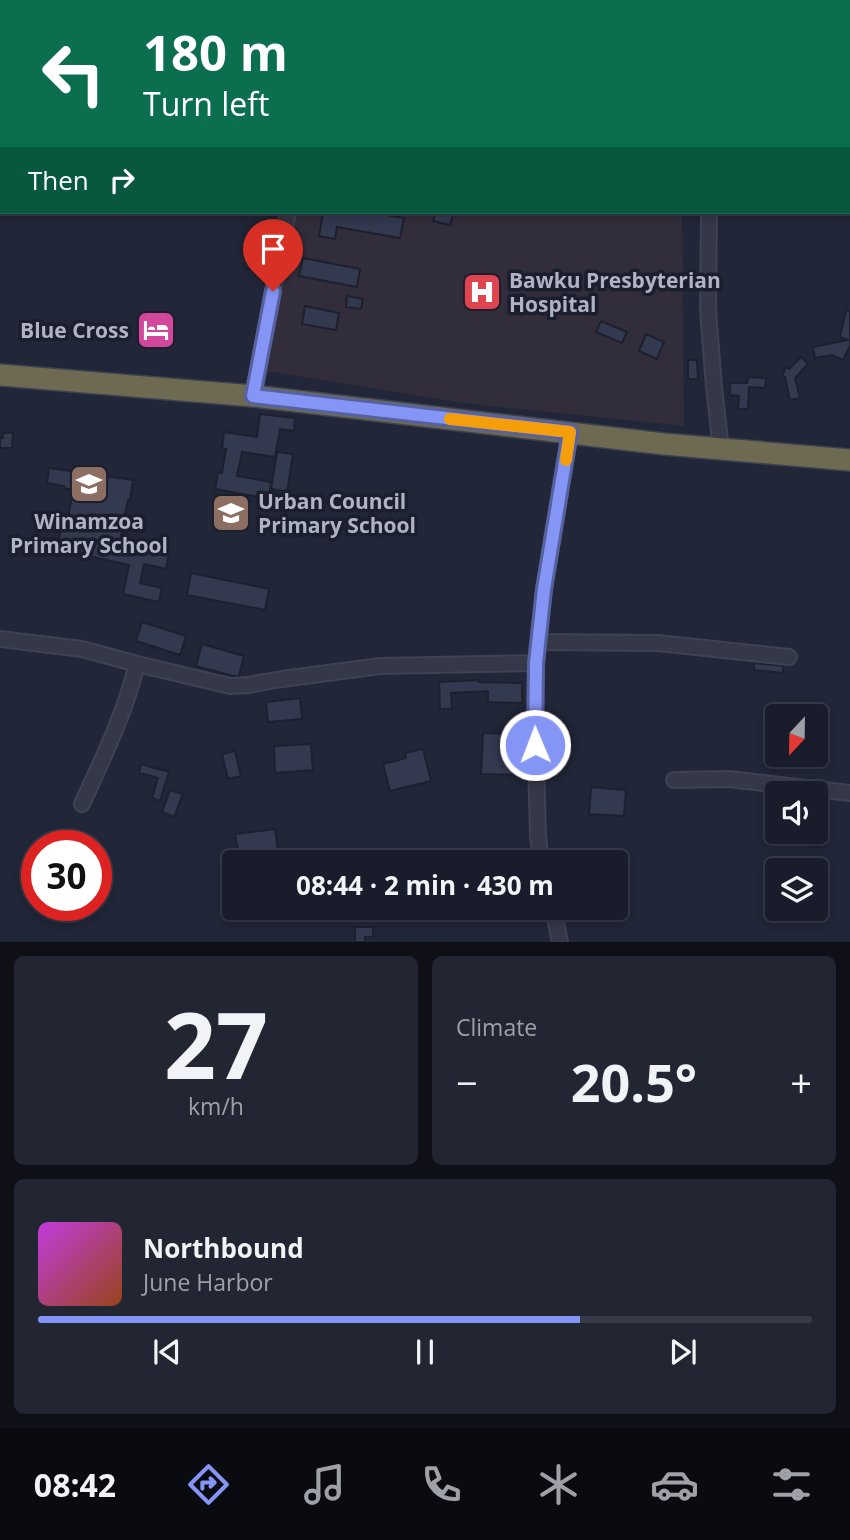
<!DOCTYPE html>
<meta charset="utf-8">
<style>
body{margin:0;font-family:"Open Sans",sans-serif;background:#222532;color:#f1f3f6;height:100vh;display:flex;flex-direction:column;font-size:26px;white-space:nowrap}
*{box-sizing:border-box;margin:0}
p{font-size:23px;color:#9fa1a8}
.icon{flex:none;width:38px;height:38px;fill:none;stroke:currentColor;stroke-width:2;stroke-linecap:round;stroke-linejoin:round}
.map{position:relative;height:942px;overflow:hidden}
.sheet{display:flex;flex-direction:column;gap:14px;padding:14px;background:#0e0f17;flex:1}
.sheet>*{flex:none}
.banner{position:absolute;left:0px;top:0px;width:850px;height:214px;box-shadow:0 4px 10px #0003,0 0 0 2px #373a47;background:#0b6e4f;color:#fff;overflow:hidden}
.needle{width:46px;rotate:202deg}
.controls{position:absolute;left:765px;top:704px;display:grid;gap:14px}
.controls a{display:grid;place-items:center;width:63px;height:63px;border-radius:7px;background:#191c2a;box-shadow:0 4px 10px #0003,0 0 0 2px #373a47;font-size:35px}
.speed{position:absolute;left:21px;top:830px;display:flex;gap:14px;font-size:35px;font-weight:700;text-align:center}
.speed>*{display:grid;place-content:center;width:91px;height:91px;border-radius:50%;background:#191c2a;box-shadow:0 4px 10px #0003,0 0 0 2px #373a47;line-height:1}
.speed .limit{border:10px solid #d22;background:#fff;color:#111}
.pin{position:absolute;display:grid;place-items:center;width:60px;height:60px;color:#fff;margin:-72px -30px;border-radius:50% 50% 50% 0;rotate:-45deg;box-shadow:0 0 7px #0007}
.pin .icon{rotate:45deg}
.me{position:absolute;width:77px;margin:-38px;rotate:359deg;stroke-linejoin:round;filter:drop-shadow(0 0 5px #0008)}
.turn{display:flex;align-items:center;gap:24px;height:147px;padding:0 28px;font-size:32px}
.turn .icon{width:91px;height:91px;stroke-width:2.5}
.turn b{display:block;font-size:49px;line-height:60px}
.then{display:flex;align-items:center;height:66px;padding:0 28px;background:#0003;gap:14px;font-size:26px}
.big{font-size:52px;font-weight:700;line-height:1.1}
.sheet .card{flex:1;display:flex;flex-direction:column;justify-content:center;gap:10px;min-width:0;padding:0 24px;border-radius:10px;background:#222532}
.sheet .dial{align-items:center;gap:0}
.dial b{font-size:91px;line-height:1}
.song{display:flex;align-items:center;gap:21px}
.cover{width:84px;height:84px;border-radius:10px;background:linear-gradient(135deg,hsl(290 70% 55%),hsl(20 70% 35%))}
.played{height:7px;border-radius:4px;background:linear-gradient(90deg,#8495f5 70%,#373a47 70%)}
.keys{display:flex;justify-content:space-around;direction:ltr}
.heat{display:flex;justify-content:space-between;align-items:center;font-size:38px;direction:ltr}
.sheet .tiles{flex:1;display:grid;gap:14px;grid-template-columns:1fr 1fr}
.card:last-child{grid-column:span 2}
.trip{position:absolute;left:222px;top:850px;width:406px;height:70px;border-radius:7px;background:#191c2a;box-shadow:0 4px 10px #0003,0 0 0 2px #373a47;font-weight:700;line-height:70px;text-align:center}
.tab-bar{display:flex;height:112px;justify-content:space-around;align-items:center;background:#0a0b11;color:#9fa1a8}
.tab-bar .icon{width:49px;height:49px}
.tab-bar .on{color:#8495f5}
.tab-bar b{font-size:32px;color:#f1f3f6}
.map>svg:first-child{display:block}
.medical{fill:#312d3a}
.building{fill:#33394f;stroke:#1c202f;stroke-width:2}
.lines{fill:none;stroke-linecap:round;stroke-linejoin:round}
.minor-casing{stroke:#3e4252;stroke-width:18}
.highway-casing{stroke:#3c4050;stroke-width:24}
.minor{stroke:#353849;stroke-width:14}
.highway{stroke:#6e6a52;stroke-width:21}
.route-casing{stroke:#56619f;stroke-width:18}
.route{stroke:#8495f5;stroke-width:12}
.slow{stroke:#f59e0b;stroke-width:12}
.labels{text-anchor:middle;dominant-baseline:central;stroke-width:7;stroke-linejoin:round;paint-order:stroke}
.poi-label{font-size:21px;font-weight:bold;fill:#afb3c5;stroke:#1a1e2d;text-anchor:start}
</style>
<div class="map">
<svg width="850" height="942" viewBox="0 0 850 942">
<rect width="100%" height="100%" fill="#212638"/>
<path class="medical" d="M 312,0 L 681,0 L 681,2 L 312,2 Z
M 297,212 L 682,212 L 684,426 L 471,404 L 266,371 Z"/>
<path class="building" d="M 323,212 L 369,212 L 404,218 L 400,238 L 337,227 L 335,239 L 319,236 Z
M 436,212 L 454,212 L 450,225 L 433,221 Z
M 303,258 L 360,269 L 357,287 L 299,276 Z
M 347,296 L 363,299 L 361,309 L 346,307 Z
M 305,306 L 339,313 L 336,330 L 302,324 Z
M 846,310 L 850,311 L 850,346 L 843,360 L 832,355 L 815,358 L 813,347 L 848,340 L 840,337 Z
M 601,321 L 627,332 L 622,343 L 596,332 Z
M 646,334 L 664,342 L 657,359 L 639,351 Z
M 801,357 L 808,364 L 795,378 L 800,398 L 790,400 L 785,377 L 782,376 L 786,367 L 789,369 Z
M 688,360 L 697,360 L 698,379 L 688,379 Z
M 748,377 L 766,378 L 765,388 L 749,387 L 748,409 L 738,409 L 739,396 L 730,395 L 730,383 L 747,383 Z
M 260,414 L 295,418 L 294,431 L 280,429 L 275,457 L 242,452 L 237,476 L 271,482 L 269,499 L 215,489 L 218,473 L 222,473 L 226,449 L 222,448 L 224,432 L 257,437 Z
M 3,433 L 13,433 L 12,448 L 0,448 L 0,438 L 3,438 Z
M 277,452 L 293,454 L 287,492 L 271,489 Z
M 49,468 L 133,480 L 130,501 L 128,500 L 120,542 L 126,543 L 126,545 L 169,554 L 166,569 L 144,564 L 140,583 L 162,588 L 159,602 L 123,594 L 129,565 L 57,549 L 61,528 L 66,529 L 73,490 L 64,488 L 64,486 L 47,483 Z
M 191,573 L 269,589 L 265,610 L 187,595 Z
M 142,622 L 186,636 L 180,655 L 136,641 Z
M 202,644 L 244,656 L 239,676 L 233,676 L 196,666 Z
M 754,663 L 783,666 L 783,673 L 754,670 Z
M 479,680 L 479,682 L 522,683 L 522,703 L 488,702 L 488,691 L 451,693 L 452,709 L 440,709 L 439,682 Z
M 300,698 L 302,719 L 268,722 L 266,702 Z
M 483,733 L 521,734 L 520,775 L 481,774 Z
M 311,744 L 313,770 L 275,773 L 274,746 Z
M 423,749 L 431,781 L 390,791 L 383,764 L 406,758 L 405,753 Z
M 235,751 L 241,776 L 228,779 L 222,754 Z
M 141,764 L 169,772 L 160,801 L 152,798 L 158,778 L 139,773 Z
M 591,787 L 626,790 L 624,816 L 589,814 Z
M 170,790 L 183,794 L 174,817 L 162,812 Z
M 275,829 L 279,856 L 302,850 L 304,856 L 325,850 L 329,863 L 240,863 L 235,834 Z
M 797,831 L 820,834 L 817,847 L 795,842 Z
M 355,927 L 373,927 L 373,937 L 365,937 L 365,942 L 355,942 Z"/>
<g class="lines">
<g class="minor-casing">
<path id="minor" d="M 702,0 L 702,2
M 304,2 L 304,0
M 709,212 L 708,310 L 714,387 L 721,449
M 253,396 L 288,212
M 0,639 L 82,649 L 137,664 L 230,686 L 248,685 L 282,679 L 380,666 L 536,663
M 539,642 L 658,643 L 789,657
M 674,780 L 729,779 L 850,793
M 82,804 C 103,758 125,713 137,664
M 541,863 L 538,836 L 535,722 L 536,663 L 544,589 L 570,432
M 553,908 L 560,942"/>
</g>
<g class="highway-casing">
<path id="highway" d="M 0,375 L 253,396 L 664,444 L 850,460"/>
</g>
<use href="#minor" class="minor"/>
<use href="#highway" class="highway"/>
</g>
<g class="lines">
<g class="route-casing">
<path id="route" d="M 273,291 L 253,396 L 570,432 L 544,589 L 536,663 L 535,745"/>
</g>
<use href="#route" class="route"/>
<path class="slow" d="M 450,419 L 570,432 L 566,460"/>
</g>
<defs>
<g id="hospital-square" transform="scale(2.0125)"><rect x="-9" y="-9" width="18" height="18" rx="4" fill="#e0444e" stroke="#1a1e2d"/><path d="M-5-5h3v3.5h4V-5h3V5h-3V1.5h-4V5h-3Z" fill="#fff"/></g>
<g id="hotel-square" transform="scale(2.0125)"><rect x="-9" y="-9" width="18" height="18" rx="4" fill="#d1479c" stroke="#1a1e2d"/><path d="M-6-4.5h1.5V1H6V5H4.5V3h-9V5H-6ZM-4 0a1.8 1.8 0 1 1 3.6 0ZM.5 0V-2.5h3Q6-2.5 6 0Z" fill="#fff"/></g>
<g id="school-square" transform="scale(2.0125)"><rect x="-9" y="-9" width="18" height="18" rx="4" fill="#8d6e63" stroke="#1a1e2d"/><path d="M0-5L7-2L0 1L-7-2ZM-4 1L0 2.5L4 1V4Q0 6-4 4Z" fill="#fff"/></g>
</defs>
<g fill-rule="evenodd">
<use href="#hospital-square" x="482" y="292"/>
<use href="#hotel-square" x="156" y="330"/>
<use href="#school-square" x="89" y="484"/>
<use href="#school-square" x="231" y="513"/>
</g>
<g class="labels">
<g class="poi-label">
<text x="509" y="280">Bawku Presbyterian<tspan x="509" dy="24">Hospital</tspan></text>
<text x="129" y="330" text-anchor="end">Blue Cross</text>
<text x="258" y="501">Urban Council<tspan x="258" dy="24">Primary School</tspan></text>
<text x="89" y="521" text-anchor="middle">Winamzoa<tspan x="89" dy="24">Primary School</tspan></text>
</g>
</g>
</svg>
<div class="controls">
<a><svg class="needle" viewBox="-14 -14 28 28"><path d="M0-13l5 13h-10z" fill="#e53935"/><path d="M0 13l5-13h-10z" fill="#9fa1a8"/></svg></a>
<a><svg class="icon" aria-label="sound" viewBox="0 0 24 24"><path d="M4 9h4l5-4v14l-5-4H4zM17 9q2 3 0 6"/></svg></a>
<a><svg class="icon" aria-label="layers" viewBox="0 0 24 24"><path d="M12 4l9 5-9 5-9-5zM3 14l9 5 9-5"/></svg></a>
</div>
<div class="speed"><div class="limit">30</div></div>
<div class="pin" style="left:273px;top:291px;background:#d93025"><svg class="icon" aria-label="arrive" viewBox="0 0 24 24"><path d="M6 21V4h12l-3 4 3 4H6"/></svg></div>
<svg class="me" style="left:535px;top:745px" viewBox="-20 -20 40 40"><circle r="17" fill="#8495f5" stroke="#fff" stroke-width="3"/><path d="M0-11L8 9 0 5-8 9z" fill="#fff"/></svg>
<div class="trip">08:44 · 2 min · 430 m</div>
<div class="banner">
<div class="turn"><svg class="icon" aria-label="left" viewBox="0 0 24 24"><path d="M17 20v-9H6M10 6l-5 5 5 5"/></svg><div><b>180 m</b>Turn left</div></div>
<div class="then">Then<svg class="icon" aria-label="right" viewBox="0 0 24 24"><path d="M7 20v-9h11M14 6l5 5-5 5"/></svg></div>
</div>
</div>
<section class="sheet">
<div class="tiles">
<div class="card dial"><b>27</b><p>km/h</p></div>
<div class="card"><p>Climate</p>
<div class="heat"><a>−</a><b class="big">20.5°</b><a>+</a></div>
</div>
<div class="card">
<div class="song"><i class="cover"></i><div><b>Northbound</b><p>June Harbor</p></div></div>
<div class="played"></div>
<div class="keys"><svg class="icon" aria-label="previous" viewBox="0 0 24 24"><path d="M18 5L8 12l10 7zM5 5v14"/></svg><svg class="icon" aria-label="pause" viewBox="0 0 24 24"><path d="M8 5v14M16 5v14"/></svg><svg class="icon" aria-label="next" viewBox="0 0 24 24"><path d="M6 5l10 7-10 7zM19 5v14"/></svg></div>
</div>
</div>
</section>
<nav class="tab-bar">
<b>08:42</b>
<svg class="icon on" aria-label="directions" viewBox="0 0 24 24"><path d="M12 3l9 9-9 9-9-9zM9 14v-3h6M13 9l2 2-2 2"/></svg>
<svg class="icon" aria-label="music" viewBox="0 0 24 24"><path d="M9 18V5l10-2v13"/><circle cx="6" cy="18" r="3"/><circle cx="16" cy="16" r="3"/></svg>
<svg class="icon" aria-label="phone" viewBox="0 0 24 24"><path d="M5 4h4l2 5-3 2q2 4 5 5l2-3 5 2v4C11 20 4 13 5 4z"/></svg>
<svg class="icon" aria-label="climate" viewBox="0 0 24 24"><path d="M12 3v18M4 7l16 10M4 17L20 7"/></svg>
<svg class="icon" aria-label="car" viewBox="0 0 24 24"><path d="M5 17H2v-5l4-1 3-4h7l3 4 3 1v5h-3M9 17h6M6 11h13"/><circle cx="7" cy="17" r="2"/><circle cx="17" cy="17" r="2"/></svg>
<svg class="icon" aria-label="filters" viewBox="0 0 24 24"><path d="M4 7h16M4 17h16"/><circle cx="9" cy="7" r="2"/><circle cx="15" cy="17" r="2"/></svg>
</nav>
